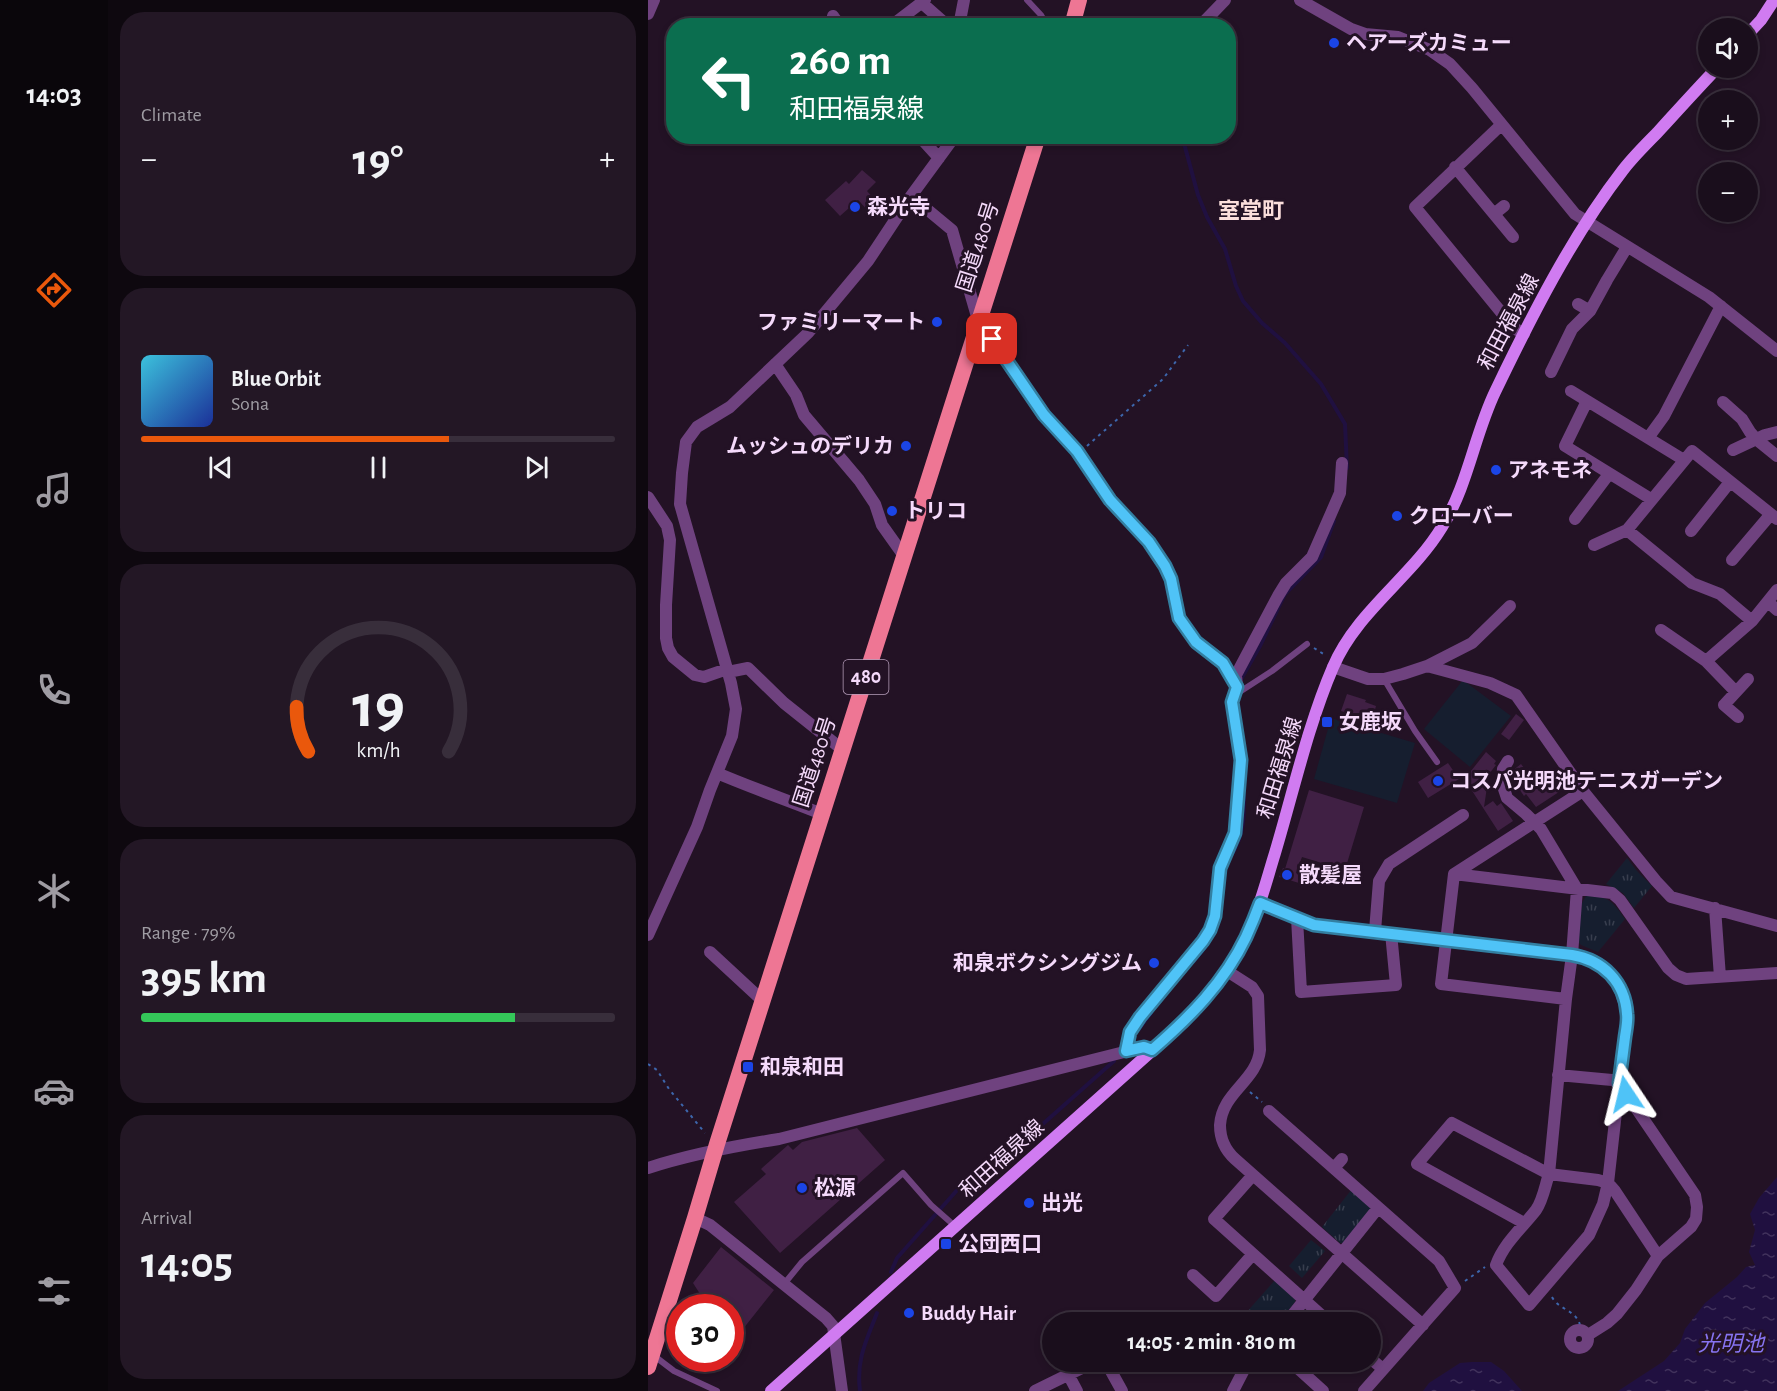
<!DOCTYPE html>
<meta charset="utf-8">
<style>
body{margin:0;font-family:"Alegreya Sans","Noto Sans JP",sans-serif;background:#231725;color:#f1f3f6;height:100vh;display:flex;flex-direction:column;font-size:22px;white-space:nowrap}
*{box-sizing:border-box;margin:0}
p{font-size:20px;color:#9f9ca3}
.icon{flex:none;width:33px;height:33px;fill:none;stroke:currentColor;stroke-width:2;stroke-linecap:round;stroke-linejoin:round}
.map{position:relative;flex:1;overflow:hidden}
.details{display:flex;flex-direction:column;gap:12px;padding:12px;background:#0e080f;width:540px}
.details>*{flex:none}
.hud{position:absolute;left:18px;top:18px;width:570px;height:126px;border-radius:24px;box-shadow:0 3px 9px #0003,0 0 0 2px #382e3b;background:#0b6e4f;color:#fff;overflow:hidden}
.buttons{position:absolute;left:1050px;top:18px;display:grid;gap:12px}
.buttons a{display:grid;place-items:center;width:60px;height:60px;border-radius:50%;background:#1a0e1c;box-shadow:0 3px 9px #0003,0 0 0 2px #382e3b;font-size:30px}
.speed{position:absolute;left:18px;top:1294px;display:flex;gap:12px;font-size:30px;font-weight:700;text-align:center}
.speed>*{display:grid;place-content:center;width:78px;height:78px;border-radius:50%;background:#1a0e1c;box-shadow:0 3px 9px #0003,0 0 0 2px #382e3b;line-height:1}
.speed .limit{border:9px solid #d22;background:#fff;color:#111}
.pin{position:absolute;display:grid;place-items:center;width:51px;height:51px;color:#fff;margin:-26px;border-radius:12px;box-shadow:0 3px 9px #0006}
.me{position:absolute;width:66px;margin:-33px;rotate:350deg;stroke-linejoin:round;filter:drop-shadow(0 0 4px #0008)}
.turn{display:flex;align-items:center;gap:21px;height:126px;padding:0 24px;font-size:27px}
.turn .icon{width:78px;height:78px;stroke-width:2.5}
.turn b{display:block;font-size:42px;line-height:51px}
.big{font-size:45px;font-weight:700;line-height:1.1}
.details .tile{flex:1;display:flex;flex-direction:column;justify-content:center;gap:9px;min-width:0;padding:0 21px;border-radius:24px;background:#231725}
.details .dial{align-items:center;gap:0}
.dial svg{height:156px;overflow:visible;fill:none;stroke:#382e3b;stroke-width:7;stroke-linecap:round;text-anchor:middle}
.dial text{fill:#f1f3f6;stroke:none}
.song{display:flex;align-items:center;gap:18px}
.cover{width:72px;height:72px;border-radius:9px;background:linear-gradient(135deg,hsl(190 70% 55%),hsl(230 70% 35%))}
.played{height:6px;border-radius:3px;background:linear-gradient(90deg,#ea580c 65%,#382e3b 65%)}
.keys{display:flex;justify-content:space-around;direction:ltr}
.heat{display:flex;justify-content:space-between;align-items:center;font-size:33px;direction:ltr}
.charge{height:9px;border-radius:4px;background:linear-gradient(90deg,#34c759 79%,#382e3b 0)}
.trip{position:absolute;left:394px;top:1312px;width:339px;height:60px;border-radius:30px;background:#1a0e1c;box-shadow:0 3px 9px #0003,0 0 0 2px #382e3b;font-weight:700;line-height:60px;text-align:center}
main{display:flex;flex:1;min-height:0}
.menu{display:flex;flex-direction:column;width:108px;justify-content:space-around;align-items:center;background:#0a060b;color:#9f9ca3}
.menu .icon{width:42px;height:42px}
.menu .current{color:#ea580c}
.menu b{font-size:27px;color:#f1f3f6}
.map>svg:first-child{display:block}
.grass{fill:url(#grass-tufts)}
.pitch{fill:#161e2f}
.water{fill:url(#water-ripples)}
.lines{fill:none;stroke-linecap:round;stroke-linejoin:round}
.stream{stroke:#201040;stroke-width:4}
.building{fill:#402044}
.path{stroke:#3d66ac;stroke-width:2;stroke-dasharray:3 4.5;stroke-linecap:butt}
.service{stroke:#6f427f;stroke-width:6}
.minor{stroke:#6f427f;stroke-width:12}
.tertiary{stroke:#6f427f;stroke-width:12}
.secondary{stroke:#d07bf1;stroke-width:12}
.trunk{stroke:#ee7694;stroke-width:16}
.route-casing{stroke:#337fa1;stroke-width:15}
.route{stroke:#4fc3f7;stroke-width:10}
.poi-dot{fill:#1b45e6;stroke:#231225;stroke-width:2}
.labels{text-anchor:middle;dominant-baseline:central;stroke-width:6;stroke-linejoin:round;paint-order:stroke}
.shield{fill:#231225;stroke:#b69ebb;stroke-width:1.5}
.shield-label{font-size:20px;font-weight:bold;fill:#f5dafb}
.poi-label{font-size:21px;font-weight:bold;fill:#f5dafb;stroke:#231225;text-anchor:start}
.street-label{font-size:21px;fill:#f5dafb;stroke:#231225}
.neighbourhood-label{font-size:22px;font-weight:bold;fill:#fbdedc;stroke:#231225}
.water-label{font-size:22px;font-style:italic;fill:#8673f0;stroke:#231225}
</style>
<main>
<nav class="menu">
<b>14:03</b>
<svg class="icon current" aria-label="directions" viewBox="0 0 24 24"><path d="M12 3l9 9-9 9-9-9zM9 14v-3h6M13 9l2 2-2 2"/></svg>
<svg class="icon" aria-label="music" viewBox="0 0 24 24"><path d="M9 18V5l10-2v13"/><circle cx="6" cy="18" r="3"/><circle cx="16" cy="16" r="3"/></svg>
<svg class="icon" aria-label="phone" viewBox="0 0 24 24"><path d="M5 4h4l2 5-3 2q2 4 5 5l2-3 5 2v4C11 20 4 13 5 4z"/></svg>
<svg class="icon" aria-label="climate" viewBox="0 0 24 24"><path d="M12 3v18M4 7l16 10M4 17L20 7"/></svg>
<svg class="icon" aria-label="car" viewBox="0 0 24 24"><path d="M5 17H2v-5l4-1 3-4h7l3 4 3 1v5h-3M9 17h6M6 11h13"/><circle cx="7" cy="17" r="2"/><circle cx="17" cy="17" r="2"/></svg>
<svg class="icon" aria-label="filters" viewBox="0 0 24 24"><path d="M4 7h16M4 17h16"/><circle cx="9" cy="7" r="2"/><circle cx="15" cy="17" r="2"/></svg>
</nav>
<section class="details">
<div class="tile"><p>Climate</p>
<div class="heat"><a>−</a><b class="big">19°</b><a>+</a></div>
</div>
<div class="tile">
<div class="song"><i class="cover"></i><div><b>Blue Orbit</b><p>Sona</p></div></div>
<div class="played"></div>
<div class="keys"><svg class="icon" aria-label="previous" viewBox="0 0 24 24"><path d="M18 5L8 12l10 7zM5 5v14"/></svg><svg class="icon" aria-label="pause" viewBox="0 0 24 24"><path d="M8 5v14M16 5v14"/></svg><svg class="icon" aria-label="next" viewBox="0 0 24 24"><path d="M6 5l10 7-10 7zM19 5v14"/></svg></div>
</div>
<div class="tile dial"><svg viewBox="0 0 100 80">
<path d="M14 69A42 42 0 1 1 86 69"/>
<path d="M14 69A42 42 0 0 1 8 46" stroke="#ea580c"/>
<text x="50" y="56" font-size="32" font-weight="700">19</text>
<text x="50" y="72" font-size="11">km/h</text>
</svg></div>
<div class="tile"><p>Range · 79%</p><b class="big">395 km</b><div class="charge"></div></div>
<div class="tile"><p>Arrival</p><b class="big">14:05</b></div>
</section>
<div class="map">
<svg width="1129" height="1391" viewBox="0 0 1129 1391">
<defs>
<pattern id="grass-tufts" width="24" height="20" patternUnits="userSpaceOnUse" patternTransform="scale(1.5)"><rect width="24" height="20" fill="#161e2f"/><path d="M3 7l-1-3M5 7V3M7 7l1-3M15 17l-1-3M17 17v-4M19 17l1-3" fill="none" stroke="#383e4e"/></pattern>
<pattern id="water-ripples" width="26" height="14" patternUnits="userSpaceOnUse" patternTransform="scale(1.5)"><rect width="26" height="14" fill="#201040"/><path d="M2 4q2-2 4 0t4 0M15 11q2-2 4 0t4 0" fill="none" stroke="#41325c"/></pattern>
</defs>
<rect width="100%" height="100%" fill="#231225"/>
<path class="grass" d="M 979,858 L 989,871 L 1004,886 L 986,908 L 975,893 L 958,884 Z
M 938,896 C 960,895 965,902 977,919 L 950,952 L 933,945 L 929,940 L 934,903 Z
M 704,1189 L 723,1205 L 722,1210 L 697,1243 L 692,1243 L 674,1227 Z
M 663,1240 L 677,1251 L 654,1278 L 641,1266 Z
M 627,1280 L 647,1297 L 647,1302 L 630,1323 L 608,1323 L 597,1314 Z"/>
<path class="pitch" d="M 815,680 L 863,716 L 822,767 L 776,729 Z
M 683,718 L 767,743 L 749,803 L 666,779 Z"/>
<path class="water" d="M 1129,1177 L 1129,1391 L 970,1391 L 1016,1361 L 1032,1343 L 1037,1329 L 1057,1303 L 1089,1277 L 1098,1267 L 1107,1265 L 1101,1252 L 1107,1230 L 1102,1214 L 1111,1198 Z
M 824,1362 L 843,1362 L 856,1371 L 874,1391 L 775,1391 L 781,1383 L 812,1363 Z"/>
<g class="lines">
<path class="stream" d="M 565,26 L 569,19
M 534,136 L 550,195 L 559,217 L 577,249 L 588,286 L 595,301 L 614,323 L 637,343 L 673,384 L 697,424 L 699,468
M 592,681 L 612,646 L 637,594 L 673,557 L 686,521
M 583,856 C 596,835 596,819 596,795
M 546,961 L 558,946
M 491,1029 L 503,1013
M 243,1272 L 249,1258 L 326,1171 L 379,1138 L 466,1061
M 212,1391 C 208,1360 218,1341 229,1313"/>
</g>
<path class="building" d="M 214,170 L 228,182 L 219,191 L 234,208 L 225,216 L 210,200 L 192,216 L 177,200 L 198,181 L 201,184 Z
M 699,694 L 718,700 L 717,702 L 728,706 L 724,720 L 693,711 Z
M 868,714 L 876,720 L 861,740 L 853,734 Z
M 838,752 L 848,761 L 846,764 L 848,765 L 841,774 L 836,807 L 845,801 L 849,806 L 853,803 L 865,821 L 850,831 L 821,786 L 823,771 Z
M 800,763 L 811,779 L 780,798 L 770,782 Z
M 873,764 L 889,785 L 901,777 L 902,780 L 908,777 L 914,786 L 909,789 L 911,792 L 888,807 L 878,794 L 876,796 L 863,777 L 864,771 Z
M 661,790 L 716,807 L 697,870 L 654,857 L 648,873 L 663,879 L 661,886 L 631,877 L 635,868 L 637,869 Z
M 209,1128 L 237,1160 L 132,1253 L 86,1202 L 118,1174 L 113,1169 L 140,1145 L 145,1150 L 154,1142 Z
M 73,1247 L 126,1290 L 91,1334 L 82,1328 L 82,1308 L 61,1308 L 45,1283 Z"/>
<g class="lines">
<path class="path" d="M 439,446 L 515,379 L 540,345
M 666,648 L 677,655
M 0,1064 L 9,1070 L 21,1089 L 57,1133
M 602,1092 L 614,1102
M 817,1281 L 837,1267
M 904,1297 C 911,1310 928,1310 932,1325"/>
<path class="service" d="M 379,0 L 393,15 L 399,26
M 736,679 L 767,731 L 789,762
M 590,693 L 624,671 L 659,644
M 136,1284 L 154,1262 L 255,1173 L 283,1205 L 308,1227
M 5,1355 L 26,1371 L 69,1391"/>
<path class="minor" d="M 652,0 L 703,29 L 717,34 L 750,37 L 782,50 L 802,64 L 824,88 L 927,214 L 1061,297 L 1129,351
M 274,3 L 300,26
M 0,14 L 6,0
M 185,16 L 192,26
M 243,26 L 277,0
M 311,26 L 316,0
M 552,26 L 577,0
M 853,125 L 767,207 L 866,328 L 876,334
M 271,136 L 291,158
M 807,167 L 865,237
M 263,196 L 304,230 L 330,320 L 396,415 L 429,451 L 462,500 L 501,541 L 517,566 L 523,579 L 531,618 L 548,642 L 569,657 L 575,663 L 589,687 L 584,702 L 593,760 L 587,833 L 572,868 L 567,916 L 562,930 L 555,941 L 492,1017 L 482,1032 L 478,1051
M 846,214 L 856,206
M 930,304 L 942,311
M 127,364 L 148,395 L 156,415 L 211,480 L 227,504 L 234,525 L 256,556
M 903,372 L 924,329 L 942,311 L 959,280 L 979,247
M 923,391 L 1036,460
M 939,401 L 917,446 L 1003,499
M 1075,402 L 1094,419 L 1102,432 L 1108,439 L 1129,456
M 1000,438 L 1016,416 L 1073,306
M 1085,450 L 1117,435 L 1129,432
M 0,497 L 19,526 L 22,540 L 18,605 L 18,638 L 20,648 L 25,657 L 47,675 L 56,677 L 79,669
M 927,519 L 961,474
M 1043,531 L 1082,482
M 946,545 L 979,530
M 1084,560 L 1123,514
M 1120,602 L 1129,610
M 1104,621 L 1072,594 L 1044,583 L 979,530 L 1044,451 L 1129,519
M 1013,630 L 1058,661 L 1088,692
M 1058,661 L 1104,621 L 1129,590
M 779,666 L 824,643 L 862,606
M 685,667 L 720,679 L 736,679 L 755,674 L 779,666 L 842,683 L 868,695 L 935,791 L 1008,881 L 1023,897 L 1129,926
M 80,672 L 100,668 L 136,703 L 195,750
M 589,686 L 588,675 L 630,596 L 638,583 L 664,557 L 692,493 L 694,463
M 1090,717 L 1076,705 L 1100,679
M 69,773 C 104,788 139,800 174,814
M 935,791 L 806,874 L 964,893 L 972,900 L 1020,968 L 1028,975 L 1038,979 L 1129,973
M 806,874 L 793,984 L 918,999
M 612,903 L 666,925 L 924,955 C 960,960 973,982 979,1015 L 960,1183 L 955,1204 L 941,1235 L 881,1305 L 848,1265 C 856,1243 874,1228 888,1210 C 895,1200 897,1186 901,1174 L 918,999 L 924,955 L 929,889 L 893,829 L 878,814 L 859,798 L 854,783 L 855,769 L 860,761
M 1067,908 L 1072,977
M 649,918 L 653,992 L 748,985 L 743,933
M 727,931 L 731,881 L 741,864 L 815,815
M 0,935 L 49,827 L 62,790 L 84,736 L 88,709 L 83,683 L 32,504 L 34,473 L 38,442 L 49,427 L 82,407 L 160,333 L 220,261 L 263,196 L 307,136
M 62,952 L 115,1001
M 579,971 L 604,987 L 610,996 L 612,1050 C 609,1081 574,1092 572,1125 C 572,1138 577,1150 587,1159 L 775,1325
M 910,1075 L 964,1080 L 971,1083 L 1047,1195 L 1049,1207 L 1048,1219 L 1043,1227 L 1010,1256 L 988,1290 L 969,1314 L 959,1323 L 940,1335
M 621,1111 L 791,1261 L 807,1288 L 716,1391
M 0,1168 C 43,1154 86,1146 131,1139 L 496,1047 L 504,1050
M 686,1168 L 694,1159
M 605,1175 L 566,1219 L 682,1323
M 876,1223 L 769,1164 L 804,1123 L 901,1174 L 950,1180 L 960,1183 L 967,1191 L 1010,1256
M 545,1275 L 568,1296 L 605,1254
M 638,1323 L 730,1208
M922 1339a9 9 0 1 1 18 0a9 9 0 1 1-18 0Z
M 723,1359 L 735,1369
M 458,1362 L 474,1391
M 643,1362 L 675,1391
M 420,1374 L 429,1391
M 387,1391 L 446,1362
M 585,1391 L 600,1362"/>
<path class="tertiary" d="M 47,1218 L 62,1225 L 178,1318 L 185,1326 L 194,1391"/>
<path class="secondary" d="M 1100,34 L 1113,20 L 1126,0
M 123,1391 L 535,1023 C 560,997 582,970 598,938 C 611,911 618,882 627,853 C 645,793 660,725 685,667 C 709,611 763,578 794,527 C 820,485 826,436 847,392 C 883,317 924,236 975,170 C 985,157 997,145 1009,133 C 1029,111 1049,89 1069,68"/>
<path class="trunk" d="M 424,26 L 431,0
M 0,1367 L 47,1218 L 69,1144 L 390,136"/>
</g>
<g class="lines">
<g class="route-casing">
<path id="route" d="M 344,339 L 396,415 L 429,451 L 462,500 L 501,542 L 517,566 L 523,579 L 531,618 L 548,642 L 575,663 L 589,687 L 584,702 L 593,760 L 587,833 L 572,868 L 567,916 L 562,930 L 555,941 L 492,1017 L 482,1032 L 478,1051 L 496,1047 L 504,1050 C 542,1017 576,983 598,937 C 603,926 608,914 612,903 L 666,925 L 924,955 C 955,960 977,982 979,1014 C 980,1021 978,1030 977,1037 C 975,1052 973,1068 971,1083 L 978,1094"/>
</g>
<use href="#route" class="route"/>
</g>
<g class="poi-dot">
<circle cx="686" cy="43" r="6"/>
<circle cx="207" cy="207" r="6"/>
<circle cx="289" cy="322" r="6"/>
<circle cx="258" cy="446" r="6"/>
<circle cx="848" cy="470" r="6"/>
<circle cx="244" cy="511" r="6"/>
<circle cx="749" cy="516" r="6"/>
<rect x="673" y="716" width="12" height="12" rx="3"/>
<circle cx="790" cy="781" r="6"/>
<circle cx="639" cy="875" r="6"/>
<circle cx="506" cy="963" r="6"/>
<rect x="94" y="1061" width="12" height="12" rx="3"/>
<circle cx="154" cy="1188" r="6"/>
<circle cx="381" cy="1203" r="6"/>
<rect x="292" y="1238" width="12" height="12" rx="3"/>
<circle cx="261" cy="1313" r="6"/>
</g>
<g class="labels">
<rect class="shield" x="195.5" y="660" width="45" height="34" rx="4.5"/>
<g class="shield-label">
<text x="218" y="677">480</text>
</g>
<g class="poi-label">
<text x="698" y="43">ヘアーズカミュー</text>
<text x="219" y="207">森光寺</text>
<text x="277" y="322" text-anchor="end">ファミリーマート</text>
<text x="246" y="446" text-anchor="end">ムッシュのデリカ</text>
<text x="860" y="470">アネモネ</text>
<text x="256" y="511">トリコ</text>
<text x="761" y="516">クローバー</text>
<text x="691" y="722">女鹿坂</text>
<text x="802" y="781">コスパ光明池テニスガーデン</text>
<text x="651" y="875">散髪屋</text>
<text x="494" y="963" text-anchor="end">和泉ボクシングジム</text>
<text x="112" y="1067">和泉和田</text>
<text x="166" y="1188">松源</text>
<text x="393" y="1203">出光</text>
<text x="310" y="1244">公団西口</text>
<text x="273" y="1313">Buddy Hair</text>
</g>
<g class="street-label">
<text transform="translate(330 247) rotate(-72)">国道480号</text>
<text transform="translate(861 322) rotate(-62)">和田福泉線</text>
<text transform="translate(167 762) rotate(-72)">国道480号</text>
<text transform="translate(632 768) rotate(-73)">和田福泉線</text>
<text transform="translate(354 1159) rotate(-42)">和田福泉線</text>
</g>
<g class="neighbourhood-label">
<text x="603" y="211">室堂町</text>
</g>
<g class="water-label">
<text x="1083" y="1344">光明池</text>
</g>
</g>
</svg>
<div class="buttons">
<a><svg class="icon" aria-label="sound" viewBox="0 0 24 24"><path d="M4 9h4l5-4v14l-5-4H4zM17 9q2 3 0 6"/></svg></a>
<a>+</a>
<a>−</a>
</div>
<div class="speed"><div class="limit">30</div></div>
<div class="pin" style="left:344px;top:339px;background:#d93025"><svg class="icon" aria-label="arrive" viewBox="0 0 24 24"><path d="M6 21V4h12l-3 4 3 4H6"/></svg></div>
<svg class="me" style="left:978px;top:1094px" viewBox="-20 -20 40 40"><path d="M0-17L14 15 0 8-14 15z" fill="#4fc3f7" stroke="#fff" stroke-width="4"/></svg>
<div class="trip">14:05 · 2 min · 810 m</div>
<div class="hud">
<div class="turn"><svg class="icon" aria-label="left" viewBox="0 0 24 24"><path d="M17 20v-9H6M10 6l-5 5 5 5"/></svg><div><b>260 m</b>和田福泉線</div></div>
</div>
</div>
</main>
